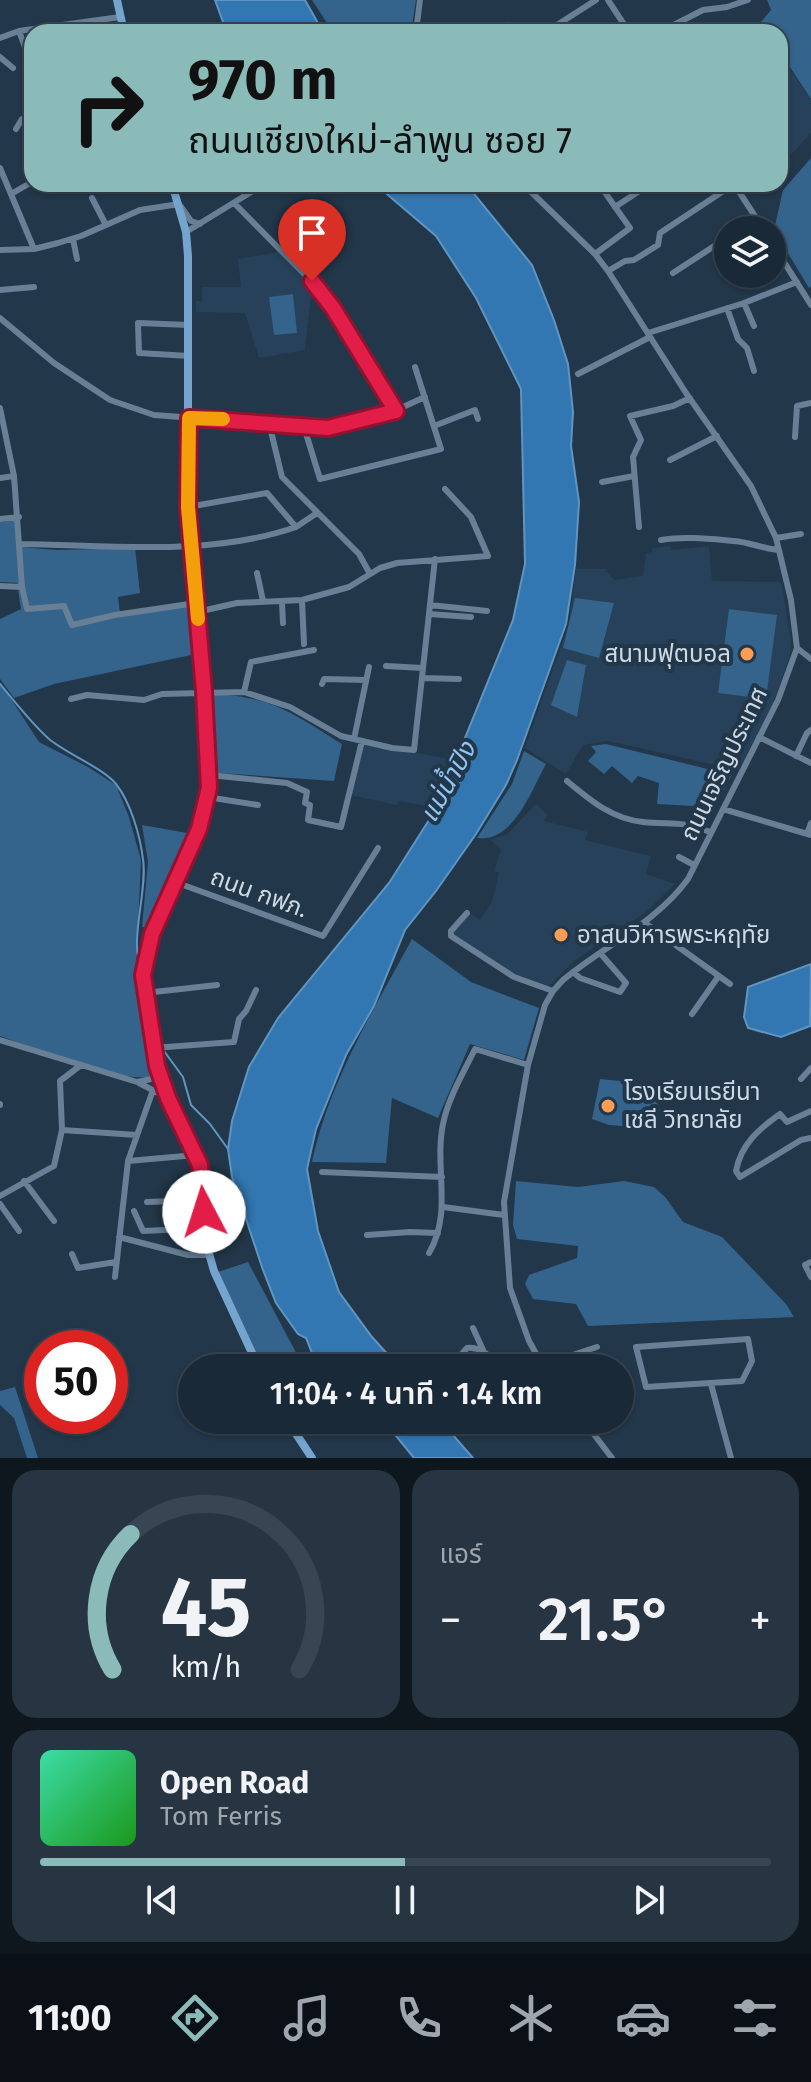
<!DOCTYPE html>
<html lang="th">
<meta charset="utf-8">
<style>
body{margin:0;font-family:"Fira Sans","Noto Sans Thai",sans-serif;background:#273542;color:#f1f3f6;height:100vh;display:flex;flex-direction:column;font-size:30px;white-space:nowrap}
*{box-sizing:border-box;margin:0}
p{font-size:26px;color:#9fa6ad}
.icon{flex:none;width:44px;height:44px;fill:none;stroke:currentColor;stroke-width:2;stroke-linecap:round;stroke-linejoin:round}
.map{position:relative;height:1458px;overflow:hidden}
.drawer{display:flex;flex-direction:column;gap:12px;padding:12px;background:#0e171e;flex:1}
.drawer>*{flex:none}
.guide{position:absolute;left:24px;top:24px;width:764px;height:168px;border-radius:24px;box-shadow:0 2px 6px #0004,0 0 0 2px #384552;background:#8bbbb9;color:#111;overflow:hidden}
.buttons{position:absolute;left:714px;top:216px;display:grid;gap:16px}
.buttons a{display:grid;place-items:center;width:72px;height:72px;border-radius:50%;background:#1a2937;box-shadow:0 2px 6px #0004,0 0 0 2px #384552;font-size:40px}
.speed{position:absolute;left:24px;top:1330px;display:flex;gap:16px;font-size:40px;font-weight:700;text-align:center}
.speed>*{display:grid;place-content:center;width:104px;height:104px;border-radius:50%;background:#1a2937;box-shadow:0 2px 6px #0004,0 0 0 2px #384552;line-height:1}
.speed .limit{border:12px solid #d22;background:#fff;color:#111}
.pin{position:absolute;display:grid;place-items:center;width:68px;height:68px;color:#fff;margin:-82px -34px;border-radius:50% 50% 50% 0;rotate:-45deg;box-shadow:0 0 8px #0007}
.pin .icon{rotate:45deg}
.me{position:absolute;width:88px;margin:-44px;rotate:355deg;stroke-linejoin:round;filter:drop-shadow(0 0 6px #0008)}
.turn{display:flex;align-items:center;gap:28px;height:168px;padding:0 32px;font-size:36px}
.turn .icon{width:104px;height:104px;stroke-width:2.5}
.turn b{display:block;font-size:56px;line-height:68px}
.big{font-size:60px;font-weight:600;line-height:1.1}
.drawer .tile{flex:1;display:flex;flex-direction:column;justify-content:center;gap:12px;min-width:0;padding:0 28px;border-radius:24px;background:#273542}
.drawer .dial{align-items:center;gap:0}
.dial svg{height:208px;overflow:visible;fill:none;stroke:#384552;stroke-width:7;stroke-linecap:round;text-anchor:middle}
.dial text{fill:#f1f3f6;stroke:none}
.song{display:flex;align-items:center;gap:24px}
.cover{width:96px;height:96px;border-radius:12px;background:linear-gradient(135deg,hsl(160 70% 55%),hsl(120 70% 35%))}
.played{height:8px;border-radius:4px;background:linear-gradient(90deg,#8bbbb9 50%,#384552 50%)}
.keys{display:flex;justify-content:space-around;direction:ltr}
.heat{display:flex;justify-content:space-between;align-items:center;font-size:44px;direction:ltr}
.drawer .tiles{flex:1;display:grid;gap:12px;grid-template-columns:1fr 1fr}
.tile:last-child{grid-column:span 2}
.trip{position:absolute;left:178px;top:1354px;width:456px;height:80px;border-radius:40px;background:#1a2937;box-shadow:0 2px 6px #0004,0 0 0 2px #384552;font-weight:600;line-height:80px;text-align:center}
.menu{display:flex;height:128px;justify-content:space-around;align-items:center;background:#0a1016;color:#9fa6ad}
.menu .icon{width:56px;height:56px}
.menu .on{color:#8bbbb9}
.menu b{font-size:36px;color:#f1f3f6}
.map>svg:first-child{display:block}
.built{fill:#264159}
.green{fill:#34638c}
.water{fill:#3277b1;stroke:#6095c1;stroke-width:2}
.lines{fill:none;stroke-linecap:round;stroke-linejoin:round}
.stream{stroke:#6095c1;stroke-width:2}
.minor{stroke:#687f95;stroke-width:6}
.major{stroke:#75a4ce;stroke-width:8}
.route-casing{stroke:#92132f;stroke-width:20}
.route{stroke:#e11d48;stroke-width:14}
.slow{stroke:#f59e0b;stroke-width:14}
.poi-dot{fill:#fd9c55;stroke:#223749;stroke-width:3}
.labels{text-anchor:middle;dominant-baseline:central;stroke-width:8;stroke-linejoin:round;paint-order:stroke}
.poi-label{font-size:24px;fill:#cddae6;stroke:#223749;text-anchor:start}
.street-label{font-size:24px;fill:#cddae6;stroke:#223749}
.water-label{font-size:26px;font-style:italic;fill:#92c5f4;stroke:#223749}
</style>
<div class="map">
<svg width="811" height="1458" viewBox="0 0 811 1458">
<rect width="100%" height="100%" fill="#223749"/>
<path class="built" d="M 780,54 L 811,100 L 811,133 L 784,162 L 780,148 Z
M 278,252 L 312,287 L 305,350 L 259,358 L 245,313 L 196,312 L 196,301 L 202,301 L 202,287 L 241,287 L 238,259 Z
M 670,546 L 671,550 L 709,546 L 712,581 L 779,582 L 782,585 L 791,641 L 790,655 L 772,706 L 738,770 L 608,741 L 583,745 L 566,774 L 525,748 L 569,624 L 576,569 L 605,569 L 614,580 L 643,576 L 646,553 L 652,552 L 652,548 Z
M 363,743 L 450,759 L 432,807 L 398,801 L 397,805 L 350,795 Z
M 536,804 L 548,815 L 544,821 L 588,832 L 585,840 L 651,856 L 646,874 L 675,884 L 646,912 L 574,961 L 547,988 L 512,976 L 447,933 L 467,911 L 480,920 L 492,902 L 499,873 L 494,871 L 501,850 L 491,840 L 507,834 Z"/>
<path class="green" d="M 312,0 L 416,0 L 411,32 L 333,32 Z
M 767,0 L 811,0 L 811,99 L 780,52 L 780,32 L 766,32 L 760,23 L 771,10 Z
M 811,158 L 811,286 L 809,288 L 774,230 L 783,190 Z
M 293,294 L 297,333 L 274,335 L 269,297 Z
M 18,520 L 19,547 L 57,550 L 135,548 L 140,593 L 118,597 L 120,613 L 67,627 L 117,616 L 191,605 L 196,654 L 54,684 L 14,698 L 0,679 L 0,619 L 21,609 L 17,583 L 0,582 L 0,522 Z
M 575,598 L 614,603 L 599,658 L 563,648 Z
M 729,609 L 777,615 L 766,699 L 718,693 Z
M 567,660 L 586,665 L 577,717 L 551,705 Z
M 0,682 L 39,742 L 88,767 L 116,785 L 129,817 L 141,860 L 136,967 L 139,1012 L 153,1068 L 148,1077 C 112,1081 36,1049 0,1036 Z
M 213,694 C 274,697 293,714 342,744 L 334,781 L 218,773 Z
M 606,744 L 732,775 L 711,814 L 692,806 L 657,804 L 659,783 L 638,776 L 632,783 L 612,766 L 604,774 L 588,761 L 596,752 L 591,746 Z
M 524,751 L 546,764 C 532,789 513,844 477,838 L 512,784 Z
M 142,825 L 193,834 L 152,929 L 142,927 L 148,862 Z
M 412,939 L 471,982 L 539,1008 L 524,1060 L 470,1044 L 438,1118 L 392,1098 L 386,1163 L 312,1162 C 329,1082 373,1011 412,939 Z
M 600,1079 L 651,1084 L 660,1110 L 648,1128 L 609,1125 L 592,1119 Z
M 516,1181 L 578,1187 L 624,1181 L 654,1187 L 666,1198 L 683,1222 L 722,1237 L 786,1304 L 794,1317 L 588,1326 L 576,1304 L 533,1299 L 525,1284 L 529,1275 L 577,1258 L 578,1246 L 517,1239 L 513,1225 Z
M 248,1262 L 301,1362 L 305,1368 L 262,1368 L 218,1272 Z
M 15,1387 L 38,1458 L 27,1458 L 14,1418 L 0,1405 L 0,1391 Z"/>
<path class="water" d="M 215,0 L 305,0 L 323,32 L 231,32 L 223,22 Z
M 375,184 L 466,184 L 532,265 L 554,320 L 568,364 L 573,412 L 571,446 L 579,502 L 575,565 L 566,624 L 517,760 L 506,785 L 476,834 L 436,891 L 405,930 L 374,1006 L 346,1055 L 316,1129 L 307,1169 L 318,1231 L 339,1292 L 372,1337 L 400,1368 L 327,1368 L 312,1353 L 306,1338 L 298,1334 L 276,1303 L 263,1270 L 232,1177 L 228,1149 L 232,1121 L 249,1067 L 278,1018 L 389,883 L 436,809 L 513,620 L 525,564 L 521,389 L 476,298 L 436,236 Z
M 811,964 L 810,1026 L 781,1037 L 748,1028 L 744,1017 L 748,987 Z
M 383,1420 L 440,1420 L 473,1458 L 414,1458 Z"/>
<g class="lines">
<path class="stream" d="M 0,684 C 16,703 31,723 49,739 C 67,754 103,768 116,784 C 131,803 140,836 143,859 C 148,890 128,945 142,969
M 154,1021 L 161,1045
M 164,1051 L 183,1077 L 191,1105 L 210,1124 L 228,1149"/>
<path class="minor" d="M 608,0 L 629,32
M 507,25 L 513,32
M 19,31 L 32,66
M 416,32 L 420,0
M 546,32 L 596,0
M 660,32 L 703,10 L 727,7 L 748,0
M 0,38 L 19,31 L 120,17
M 0,57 L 13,68
M 16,129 L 22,119 L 32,124
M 0,168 L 34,249
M 523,184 L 595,254 L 608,271 L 686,393 L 751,486 L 776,538 L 791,600 L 797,648 L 778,700 L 688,879 C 655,924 605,945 563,980 L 553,991 L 545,1005 L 528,1065 L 504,1202 L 510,1288 L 529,1341 L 544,1368
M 734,184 L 764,230
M 11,194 L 32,182
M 92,198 L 106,225
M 234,203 L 317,287 L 333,308 L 396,411
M 615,207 L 650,184
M 739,230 L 757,218
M 186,232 L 264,184
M 73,239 L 77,259
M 772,243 L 811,305
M 0,250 L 34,249 L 58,243 L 81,236 L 140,210 L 179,204 L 191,221 L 200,224
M 595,254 L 630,228 L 599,184
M 608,271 L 625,261 L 634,260 L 658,245 L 660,233 L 734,184
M 673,273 L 728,237
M 0,290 L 34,287
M 744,303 L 754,326
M 727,308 L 738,339 L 747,348 L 754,371
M 0,318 L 54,363 L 110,400 L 154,415 L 328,428 L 383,416 L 425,397
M 648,333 L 744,303 L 797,282
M 189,356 L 139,353 L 138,323 L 189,325
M 578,374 L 650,337
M 0,408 L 14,476 L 22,587 L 27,609 L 64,606 L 72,625 L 115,615 L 196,603
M 269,423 L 282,477 L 359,554 L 370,574
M 434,426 L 475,410 L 478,419
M 304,427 L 320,479 L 441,449 L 415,367
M 795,437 L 797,406 L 811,403
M 670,460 L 717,436
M 0,478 L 14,476
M 602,482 L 634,476
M 0,519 L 19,517
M 296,527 L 317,513
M 639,527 L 633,457 L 641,440 L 630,416 L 673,406 L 690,398
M 776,538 L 801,534
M 661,540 C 685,536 710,539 734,541 C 749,542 764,549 779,550
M 21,544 C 110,545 210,557 296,527 L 267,493 L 188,507
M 257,573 L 263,601
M 0,586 L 22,587
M 302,600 L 304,644
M 282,602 L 283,623
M 430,605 L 487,611
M 197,612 L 237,603 L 302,600 L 349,587 L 380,568 L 397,563 L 488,556 L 471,517 L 445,489
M 429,614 L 471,617
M 797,648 L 811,659
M 386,666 L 423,668
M 422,678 L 459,679
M 322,684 L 324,679 L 366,680
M 244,692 L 251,662 L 314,650
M 71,699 L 87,695 L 144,700 L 162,694 L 244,692 L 290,707 L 341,736 L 392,748 L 414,750 L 435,559
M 759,737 L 811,763
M 354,739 L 369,667
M 796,756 L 807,733 L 811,730
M 209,775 L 287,783 L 307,792 L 305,803 L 310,805 L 308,820 L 341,827 L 362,741
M 567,781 C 590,800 612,819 643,822 C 672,825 680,820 710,832
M 207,797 L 258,805
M 723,809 L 811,835
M 807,834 L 811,823
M 679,857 L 694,865
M 175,882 L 323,936 L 378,848
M 467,913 L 451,931 L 451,936 L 514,977 L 553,991
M 645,923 L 730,984
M 573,972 L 580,978 L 620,992 L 626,983 L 600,953
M 145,993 L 217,985
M 692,1014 L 718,977
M 0,1040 L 137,1082 L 151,1079 L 157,1066
M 153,1048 L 234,1042 L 239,1019 L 246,1011 L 256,990
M 801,1079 L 811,1068
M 139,1083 L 168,1098
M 0,1104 L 0,1105
M 811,1111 L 787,1122 L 780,1114 C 759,1129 741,1144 736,1171 L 740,1177 L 801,1140 L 811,1138
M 62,1130 L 137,1135
M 128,1161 L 196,1155
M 322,1172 L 442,1177
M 24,1181 L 54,1221
M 0,1196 L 54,1166 L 62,1130 L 60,1081 L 81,1065
M 147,1202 L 203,1200
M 0,1204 L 19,1231
M 443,1207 L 504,1215
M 134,1211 L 143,1231 L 205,1228
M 367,1235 L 410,1232 L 438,1233
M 119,1237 L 188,1255 L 209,1255
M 429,1253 C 453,1212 434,1168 443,1124 C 448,1098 464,1072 475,1049 L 528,1065
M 72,1254 L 78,1268 L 116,1262
M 811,1262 L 805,1265 L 811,1277
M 115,1277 L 128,1161 L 153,1090
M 473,1328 L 483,1350
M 748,1339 L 752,1361 L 742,1381 L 646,1387 L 636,1347 Z
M 459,1357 L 467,1348 C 482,1346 492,1359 502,1368
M 542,1365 L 597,1347
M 711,1384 L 731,1458
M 583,1420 L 612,1458"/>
<path class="major" d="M 117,0 L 124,32
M 172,184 L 186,232 L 188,256 L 188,507 L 209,775 L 205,811 L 199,829 L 152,934 L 143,975 L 157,1066 L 168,1098 L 200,1165 L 206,1243 L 214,1271 L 259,1368
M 287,1420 L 312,1458"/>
</g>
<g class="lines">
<g class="route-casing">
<path id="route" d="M 204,1212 L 200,1165 L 168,1098 L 157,1066 L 143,975 L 152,934 L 199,829 L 209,788 L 204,691 L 188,507 L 189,418 L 328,428 L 396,411 L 333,308 L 312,281"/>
</g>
<use href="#route" class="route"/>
<path class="slow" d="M 198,619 L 188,507 L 189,418 L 223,419"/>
</g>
<g class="poi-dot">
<circle cx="747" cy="654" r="8"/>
<circle cx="561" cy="935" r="8"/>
<circle cx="608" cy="1106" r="8"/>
</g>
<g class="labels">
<g class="poi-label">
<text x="731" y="654" text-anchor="end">สนามฟุตบอล</text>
<text x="577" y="935">อาสนวิหารพระหฤทัย</text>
<text x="624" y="1092">โรงเรียนเรยีนา<tspan x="624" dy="28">เชลี วิทยาลัย</tspan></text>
</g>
<g class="street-label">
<text transform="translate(724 764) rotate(-64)">ถนนเจริญประเทศ</text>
<text transform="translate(259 893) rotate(20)">ถนน กฟภ.</text>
</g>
<g class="water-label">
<text transform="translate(448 782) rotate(-61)">แม่น้ำปิง</text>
</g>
</g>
</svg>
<div class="buttons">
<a><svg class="icon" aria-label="layers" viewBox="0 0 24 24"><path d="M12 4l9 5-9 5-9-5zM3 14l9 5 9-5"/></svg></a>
</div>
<div class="speed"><div class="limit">50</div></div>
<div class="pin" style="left:312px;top:281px;background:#d93025"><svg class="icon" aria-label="arrive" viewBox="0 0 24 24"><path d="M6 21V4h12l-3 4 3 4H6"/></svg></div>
<svg class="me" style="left:204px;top:1212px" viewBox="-20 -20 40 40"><circle r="19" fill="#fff"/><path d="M0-13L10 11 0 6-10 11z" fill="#e11d48"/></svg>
<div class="trip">11:04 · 4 นาที · 1.4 km</div>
<div class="guide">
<div class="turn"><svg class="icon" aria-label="right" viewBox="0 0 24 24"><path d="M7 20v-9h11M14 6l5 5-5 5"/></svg><div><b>970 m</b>ถนนเชียงใหม่-ลำพูน ซอย 7</div></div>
</div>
</div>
<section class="drawer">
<div class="tiles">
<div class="tile dial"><svg viewBox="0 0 100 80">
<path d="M14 69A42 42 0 1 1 86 69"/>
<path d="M14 69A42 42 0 0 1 21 17" stroke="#8bbbb9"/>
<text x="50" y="56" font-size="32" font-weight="700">45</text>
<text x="50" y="72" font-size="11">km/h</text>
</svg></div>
<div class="tile"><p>แอร์</p>
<div class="heat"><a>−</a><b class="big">21.5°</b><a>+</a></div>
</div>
<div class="tile">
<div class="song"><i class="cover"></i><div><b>Open Road</b><p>Tom Ferris</p></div></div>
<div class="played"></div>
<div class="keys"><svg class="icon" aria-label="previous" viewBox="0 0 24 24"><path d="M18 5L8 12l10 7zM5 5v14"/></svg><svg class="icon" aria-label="pause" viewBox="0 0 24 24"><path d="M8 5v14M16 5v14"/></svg><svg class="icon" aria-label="next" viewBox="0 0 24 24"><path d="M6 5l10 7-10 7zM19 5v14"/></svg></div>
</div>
</div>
</section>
<nav class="menu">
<b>11:00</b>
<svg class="icon on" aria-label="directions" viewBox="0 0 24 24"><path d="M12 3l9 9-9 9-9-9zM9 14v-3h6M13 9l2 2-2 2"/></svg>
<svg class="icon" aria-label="music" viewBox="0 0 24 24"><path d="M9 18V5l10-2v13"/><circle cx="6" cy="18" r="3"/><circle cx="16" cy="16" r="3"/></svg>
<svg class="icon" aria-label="phone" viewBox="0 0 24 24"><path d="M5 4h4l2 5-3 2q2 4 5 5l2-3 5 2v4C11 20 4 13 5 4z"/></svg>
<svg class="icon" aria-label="climate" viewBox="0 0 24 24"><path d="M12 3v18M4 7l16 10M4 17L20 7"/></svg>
<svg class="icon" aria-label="car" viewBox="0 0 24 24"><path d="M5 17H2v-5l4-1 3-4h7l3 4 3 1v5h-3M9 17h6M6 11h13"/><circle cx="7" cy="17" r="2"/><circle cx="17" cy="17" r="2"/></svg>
<svg class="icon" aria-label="filters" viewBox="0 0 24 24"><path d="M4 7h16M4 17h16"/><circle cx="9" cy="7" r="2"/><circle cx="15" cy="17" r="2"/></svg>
</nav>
